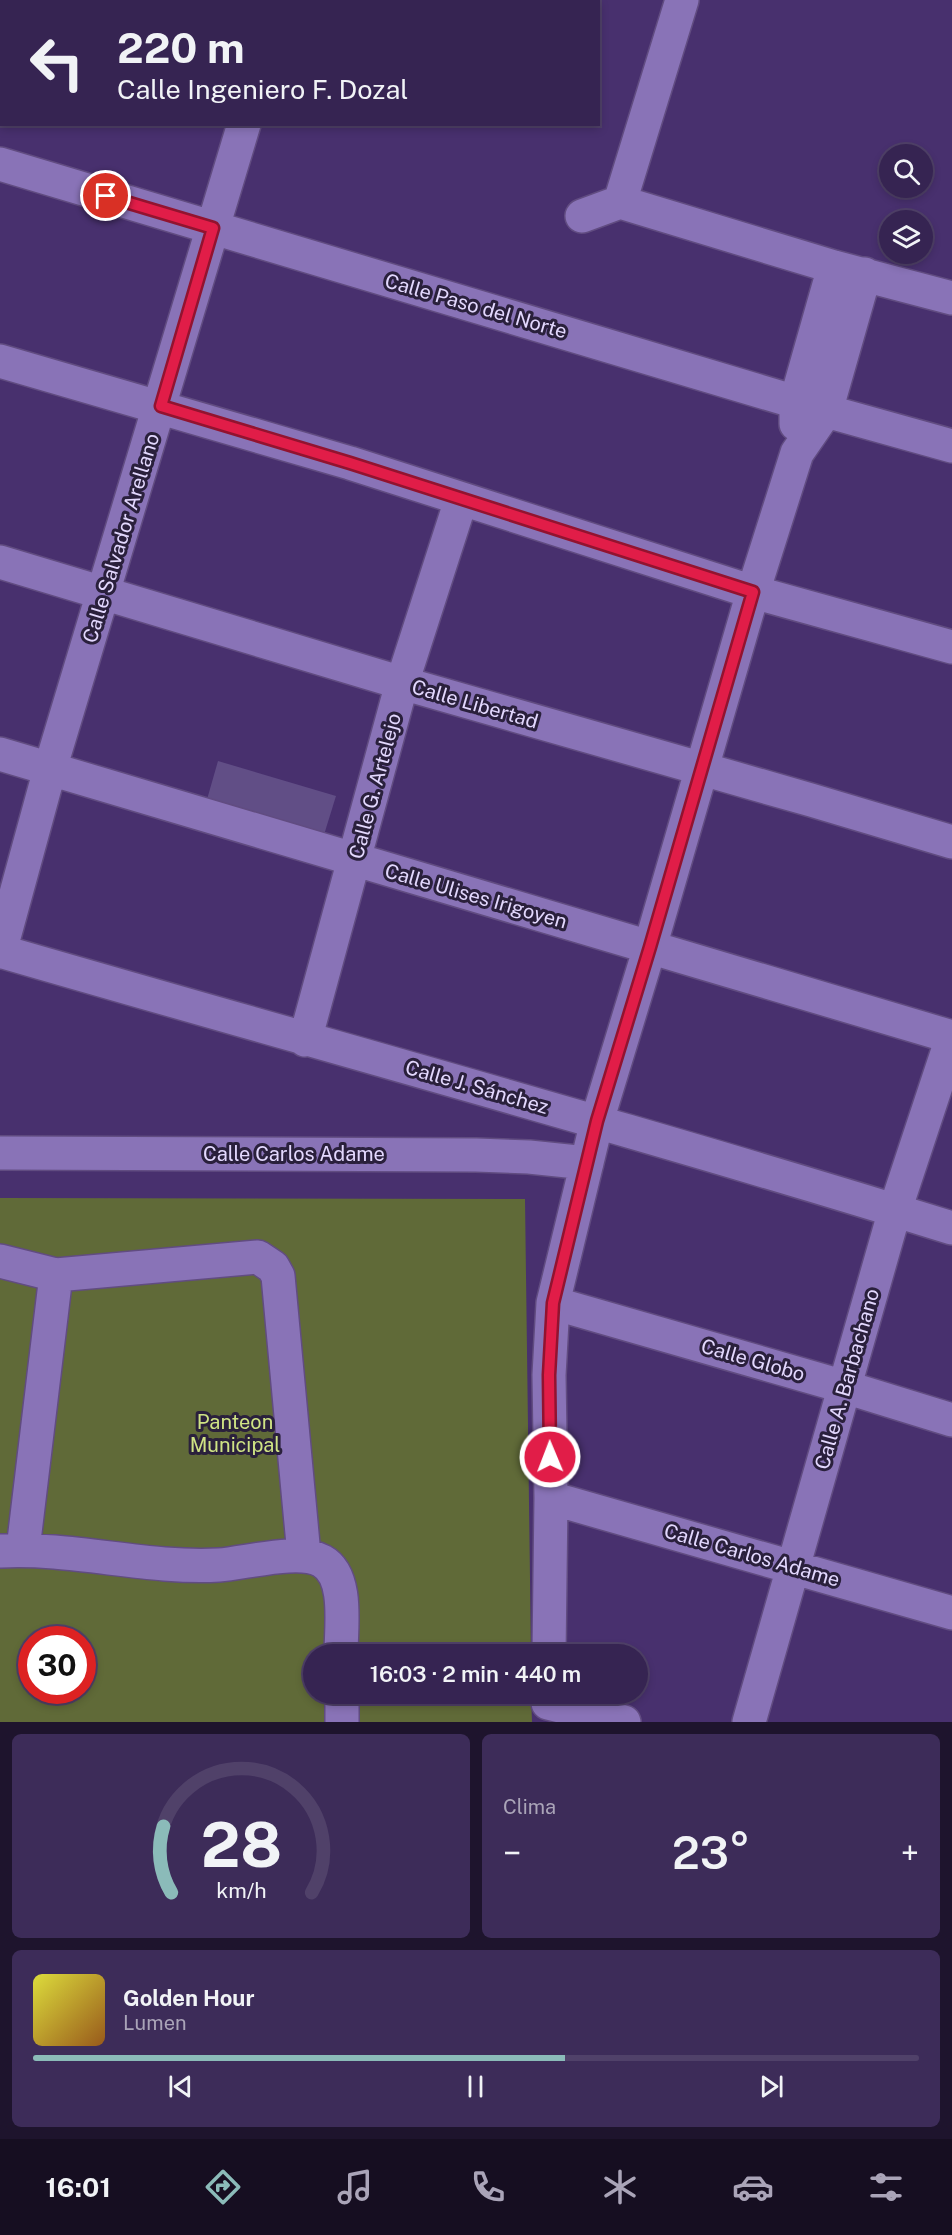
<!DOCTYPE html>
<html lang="es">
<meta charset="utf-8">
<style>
body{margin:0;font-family:"Public Sans",sans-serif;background:#3d2c59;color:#f1f3f6;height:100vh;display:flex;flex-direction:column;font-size:22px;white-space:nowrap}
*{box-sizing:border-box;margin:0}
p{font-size:20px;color:#aaa4b8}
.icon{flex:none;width:33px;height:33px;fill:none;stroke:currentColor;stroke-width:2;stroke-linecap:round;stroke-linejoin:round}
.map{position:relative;height:1722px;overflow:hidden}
.drawer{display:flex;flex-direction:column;gap:12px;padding:12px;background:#1e142d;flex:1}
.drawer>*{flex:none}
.top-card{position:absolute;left:0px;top:0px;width:600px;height:126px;box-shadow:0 3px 9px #0003,0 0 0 2px #504169;background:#362452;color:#f1f3f6;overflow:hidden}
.fabs{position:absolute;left:879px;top:144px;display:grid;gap:12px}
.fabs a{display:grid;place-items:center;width:54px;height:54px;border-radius:50%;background:#362452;box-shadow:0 3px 9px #0003,0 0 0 2px #504169;font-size:30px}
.speed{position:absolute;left:18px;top:1626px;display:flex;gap:12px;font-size:30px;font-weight:700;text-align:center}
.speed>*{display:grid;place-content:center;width:78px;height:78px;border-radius:50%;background:#362452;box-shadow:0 3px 9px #0003,0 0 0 2px #504169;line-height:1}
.speed .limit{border:9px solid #d22;background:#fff;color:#111}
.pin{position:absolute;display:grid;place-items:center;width:51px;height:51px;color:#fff;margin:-26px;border:3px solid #fff;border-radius:50%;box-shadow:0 2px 6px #0007}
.me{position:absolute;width:66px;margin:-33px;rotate:359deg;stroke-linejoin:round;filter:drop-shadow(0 0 4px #0008)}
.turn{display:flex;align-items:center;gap:21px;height:126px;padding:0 18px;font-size:27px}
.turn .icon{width:78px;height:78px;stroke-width:2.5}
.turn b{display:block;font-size:42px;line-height:51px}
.big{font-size:45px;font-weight:600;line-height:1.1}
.drawer .widget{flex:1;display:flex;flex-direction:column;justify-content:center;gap:9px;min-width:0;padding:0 21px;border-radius:9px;background:#3d2c59}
.drawer .dial{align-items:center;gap:0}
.dial svg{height:156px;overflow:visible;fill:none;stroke:#504169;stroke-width:7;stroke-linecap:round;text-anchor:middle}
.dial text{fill:#f1f3f6;stroke:none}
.song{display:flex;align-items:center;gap:18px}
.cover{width:72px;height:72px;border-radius:9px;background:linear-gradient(135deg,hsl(60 70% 55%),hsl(30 70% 35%))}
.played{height:6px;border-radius:3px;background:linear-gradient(90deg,#8bbbb9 60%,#504169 60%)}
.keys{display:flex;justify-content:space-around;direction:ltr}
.heat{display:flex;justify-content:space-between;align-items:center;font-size:33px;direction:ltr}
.drawer .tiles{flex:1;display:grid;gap:12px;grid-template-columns:1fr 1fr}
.widget:last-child{grid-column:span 2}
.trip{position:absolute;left:303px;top:1644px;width:345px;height:60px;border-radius:30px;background:#362452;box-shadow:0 3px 9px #0003,0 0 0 2px #504169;font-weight:600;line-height:60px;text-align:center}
.dock{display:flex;height:96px;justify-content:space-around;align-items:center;background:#160e21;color:#aaa4b8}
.dock .icon{width:42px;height:42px}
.dock .active{color:#8bbbb9}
.dock b{font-size:27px;color:#f1f3f6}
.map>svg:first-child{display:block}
.green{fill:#606a38;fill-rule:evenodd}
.building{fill:#614e86}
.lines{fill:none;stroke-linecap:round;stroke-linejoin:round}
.minor-casing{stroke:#614c81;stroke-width:36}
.minor{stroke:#8973b7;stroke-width:33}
.route-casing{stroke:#92132f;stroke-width:15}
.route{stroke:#e11d48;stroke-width:10}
.labels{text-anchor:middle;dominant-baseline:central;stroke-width:6;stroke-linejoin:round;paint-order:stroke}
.street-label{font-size:20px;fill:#e3d8fe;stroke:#2a203c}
.park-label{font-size:20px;fill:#cfe384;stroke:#2a203c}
</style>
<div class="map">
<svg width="952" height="1722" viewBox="0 0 952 1722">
<rect width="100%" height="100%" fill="#48306e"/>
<path class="green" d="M 0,1198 L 525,1199 L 531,1654 L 314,1654 L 314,1694 L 531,1694 L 532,1722 L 0,1722 ZM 32,1640 L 82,1640 L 82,1690 L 32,1690 Z"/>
<path class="building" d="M 218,761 L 336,796 L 323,838 L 206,803 Z"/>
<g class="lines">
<g class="minor-casing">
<path id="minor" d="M 99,0 L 104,2
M 282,2 L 282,0
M 0,164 L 826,411 L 952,446
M 620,202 L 834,267 L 952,298
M 620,202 L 682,0
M 582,216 L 620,202
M 0,361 L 350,463 L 753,592 L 952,647
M 796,424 L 796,401 L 834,267
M 0,562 L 402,683 L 811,800 L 952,842
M 0,754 L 952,1037
M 0,951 C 317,1043 636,1130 952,1228
M 0,952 L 50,769 L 244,124
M 305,1040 L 402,683 L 461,500
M 0,1153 L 476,1155 L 529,1157 L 587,1163
M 0,1261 L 56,1275 L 258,1257 L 273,1267 L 278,1276 L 304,1555
M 553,1303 L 845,1387 L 952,1420
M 551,1498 L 952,1613
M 23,1549 L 56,1275
M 0,1551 C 72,1547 147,1569 219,1565 C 246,1563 300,1548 322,1561 C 349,1576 341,1627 341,1654
M 549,1654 L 551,1498 L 549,1375 L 553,1303 L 597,1121 L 650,947 L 753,592 L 797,453 L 826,411 L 865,274
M 342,1694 L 342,1722
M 548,1703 L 624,1722
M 749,1722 L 895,1210 L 952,1038"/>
</g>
<use href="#minor" class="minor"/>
</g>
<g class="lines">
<g class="route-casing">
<path id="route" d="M 106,196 L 213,228 L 161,406 L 350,463 L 753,592 L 650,947 L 597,1121 L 553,1303 L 549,1375 L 550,1457"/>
</g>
<use href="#route" class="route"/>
</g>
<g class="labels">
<g class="street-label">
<text transform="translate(476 306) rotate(16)">Calle Paso del Norte</text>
<text transform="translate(121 538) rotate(-73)">Calle Salvador Arellano</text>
<text transform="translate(475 704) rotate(16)">Calle Libertad</text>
<text transform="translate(375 786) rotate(-75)">Calle G. Artelejo</text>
<text transform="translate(476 896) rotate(16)">Calle Ulises Irigoyen</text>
<text transform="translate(477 1087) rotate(16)">Calle J. Sánchez</text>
<text x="294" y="1154">Calle Carlos Adame</text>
<text transform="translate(753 1360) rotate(16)">Calle Globo</text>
<text transform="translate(847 1379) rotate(-74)">Calle A. Barbachano</text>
<text transform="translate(752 1555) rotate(16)">Calle Carlos Adame</text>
</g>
<g class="park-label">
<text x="235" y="1422">Panteon<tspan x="235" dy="23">Municipal</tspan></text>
</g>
</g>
</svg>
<div class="fabs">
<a><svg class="icon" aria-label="search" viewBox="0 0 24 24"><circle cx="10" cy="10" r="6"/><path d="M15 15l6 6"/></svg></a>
<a><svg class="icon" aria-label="layers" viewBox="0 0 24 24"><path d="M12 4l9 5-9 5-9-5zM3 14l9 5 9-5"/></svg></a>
</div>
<div class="speed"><div class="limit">30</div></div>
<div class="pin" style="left:106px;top:196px;background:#d93025"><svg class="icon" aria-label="arrive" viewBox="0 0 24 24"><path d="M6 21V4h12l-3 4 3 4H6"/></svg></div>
<svg class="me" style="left:550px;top:1457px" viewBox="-20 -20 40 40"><circle r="17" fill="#e11d48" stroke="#fff" stroke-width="3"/><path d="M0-11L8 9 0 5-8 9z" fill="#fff"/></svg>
<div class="trip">16:03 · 2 min · 440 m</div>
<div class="top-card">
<div class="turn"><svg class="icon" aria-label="left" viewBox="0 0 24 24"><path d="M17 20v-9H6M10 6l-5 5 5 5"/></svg><div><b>220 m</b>Calle Ingeniero F. Dozal</div></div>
</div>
</div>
<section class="drawer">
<div class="tiles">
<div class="widget dial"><svg viewBox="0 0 100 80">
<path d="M14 69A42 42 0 1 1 86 69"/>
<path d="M14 69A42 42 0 0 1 10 35" stroke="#8bbbb9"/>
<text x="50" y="56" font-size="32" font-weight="700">28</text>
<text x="50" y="72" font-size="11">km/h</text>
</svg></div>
<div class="widget"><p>Clima</p>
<div class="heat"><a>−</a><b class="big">23°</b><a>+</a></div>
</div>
<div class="widget">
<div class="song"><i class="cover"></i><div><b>Golden Hour</b><p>Lumen</p></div></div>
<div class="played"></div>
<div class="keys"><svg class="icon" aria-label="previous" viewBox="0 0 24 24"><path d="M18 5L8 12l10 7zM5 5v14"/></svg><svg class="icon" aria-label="pause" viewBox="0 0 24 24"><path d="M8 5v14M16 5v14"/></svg><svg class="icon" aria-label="next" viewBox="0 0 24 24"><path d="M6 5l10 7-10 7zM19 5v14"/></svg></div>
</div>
</div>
</section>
<nav class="dock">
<b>16:01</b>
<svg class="icon active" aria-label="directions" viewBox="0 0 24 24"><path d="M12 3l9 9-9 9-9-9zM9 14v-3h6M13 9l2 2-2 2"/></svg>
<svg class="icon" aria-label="music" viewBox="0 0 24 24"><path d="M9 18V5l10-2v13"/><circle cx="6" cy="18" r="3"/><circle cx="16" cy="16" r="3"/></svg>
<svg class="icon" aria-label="phone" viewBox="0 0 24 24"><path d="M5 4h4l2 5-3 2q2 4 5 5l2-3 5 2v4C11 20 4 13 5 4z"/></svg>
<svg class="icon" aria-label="climate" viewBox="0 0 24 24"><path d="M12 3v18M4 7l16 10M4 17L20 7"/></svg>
<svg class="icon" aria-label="car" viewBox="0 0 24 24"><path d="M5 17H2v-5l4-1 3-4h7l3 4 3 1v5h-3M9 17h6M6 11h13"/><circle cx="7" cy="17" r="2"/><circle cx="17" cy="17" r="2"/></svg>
<svg class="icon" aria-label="filters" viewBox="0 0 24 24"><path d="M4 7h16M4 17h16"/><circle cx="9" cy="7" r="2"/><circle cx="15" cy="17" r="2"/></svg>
</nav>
